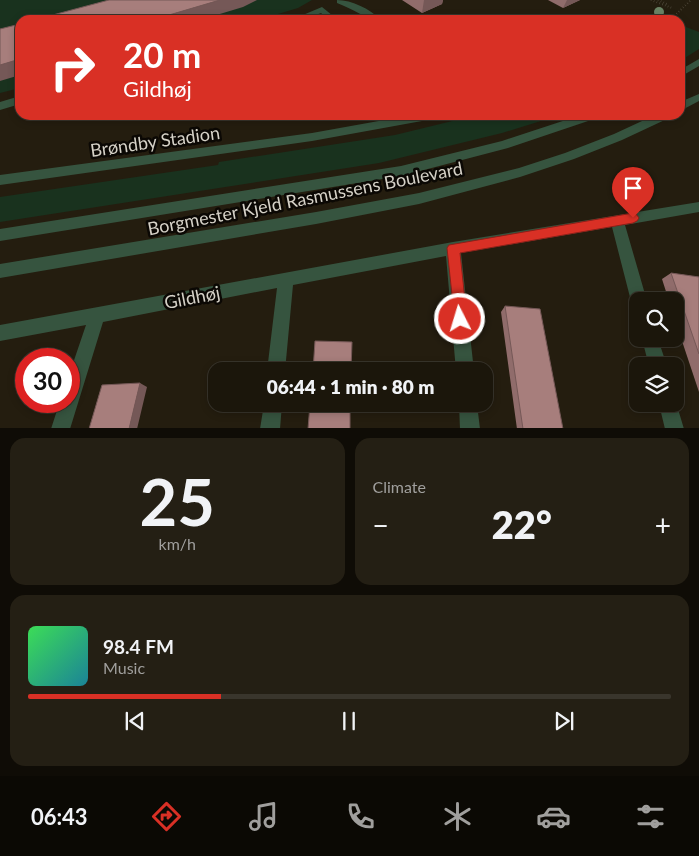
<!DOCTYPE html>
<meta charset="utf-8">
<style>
body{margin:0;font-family:Lato,sans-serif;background:#241f14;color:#f1f3f6;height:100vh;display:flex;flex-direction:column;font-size:19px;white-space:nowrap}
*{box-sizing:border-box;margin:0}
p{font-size:16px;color:#a09f9d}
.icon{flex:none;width:28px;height:28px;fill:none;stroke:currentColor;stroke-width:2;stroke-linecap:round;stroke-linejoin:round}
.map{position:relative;height:428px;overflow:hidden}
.drawer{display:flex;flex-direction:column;gap:10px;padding:10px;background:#0f0c06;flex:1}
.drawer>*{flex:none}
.top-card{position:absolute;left:15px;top:15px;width:670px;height:105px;border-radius:15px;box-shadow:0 2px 8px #0003,0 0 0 1px #39352c;background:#d93025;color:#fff;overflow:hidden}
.fabs{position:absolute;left:629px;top:292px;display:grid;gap:10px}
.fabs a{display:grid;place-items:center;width:55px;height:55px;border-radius:10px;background:#1b160b;box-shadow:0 2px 8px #0003,0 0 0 1px #39352c;font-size:25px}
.speed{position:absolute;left:15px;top:348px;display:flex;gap:10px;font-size:25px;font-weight:700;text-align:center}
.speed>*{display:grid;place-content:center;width:65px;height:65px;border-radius:50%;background:#1b160b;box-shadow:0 2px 8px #0003,0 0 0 1px #39352c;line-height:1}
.speed .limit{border:8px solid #d22;background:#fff;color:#111}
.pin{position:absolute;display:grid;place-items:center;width:42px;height:42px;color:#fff;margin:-51px -21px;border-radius:50% 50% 50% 0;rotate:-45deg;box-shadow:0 0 5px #0007}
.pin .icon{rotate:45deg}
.me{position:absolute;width:55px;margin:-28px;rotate:355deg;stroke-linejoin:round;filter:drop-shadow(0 0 4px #0008)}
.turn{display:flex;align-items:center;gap:18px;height:105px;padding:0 25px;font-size:22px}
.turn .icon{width:65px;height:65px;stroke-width:2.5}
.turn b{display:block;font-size:35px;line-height:42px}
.big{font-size:38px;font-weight:800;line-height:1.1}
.drawer .widget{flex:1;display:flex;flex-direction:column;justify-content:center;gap:8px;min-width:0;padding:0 18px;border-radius:15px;background:#241f14}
.drawer .dial{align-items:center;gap:0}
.dial b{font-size:65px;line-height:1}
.song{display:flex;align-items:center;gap:15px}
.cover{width:60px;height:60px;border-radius:8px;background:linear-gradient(135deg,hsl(130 70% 55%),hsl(190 70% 35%))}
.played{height:5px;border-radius:2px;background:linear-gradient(90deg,#d93025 30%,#39352c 30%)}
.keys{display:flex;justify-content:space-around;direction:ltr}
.heat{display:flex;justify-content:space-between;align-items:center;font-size:28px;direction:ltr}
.drawer .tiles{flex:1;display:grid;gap:10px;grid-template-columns:1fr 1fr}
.widget:last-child{grid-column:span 2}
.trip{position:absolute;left:208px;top:362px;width:285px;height:50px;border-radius:15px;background:#1b160b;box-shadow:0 2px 8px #0003,0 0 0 1px #39352c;font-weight:800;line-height:50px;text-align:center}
.dock{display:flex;height:80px;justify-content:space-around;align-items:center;background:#0b0904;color:#a09f9d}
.dock .icon{width:35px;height:35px}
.dock .active{color:#d93025}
.dock b{font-size:22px;color:#f1f3f6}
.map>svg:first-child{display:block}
.green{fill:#19321e}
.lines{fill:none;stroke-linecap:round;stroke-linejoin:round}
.path{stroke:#5d574a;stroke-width:2;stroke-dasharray:0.5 2.5;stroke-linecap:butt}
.minor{fill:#36543f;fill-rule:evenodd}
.tertiary{fill:#36543f;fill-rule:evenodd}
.tree{fill:#6a8365}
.wall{fill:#906c6b}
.shaded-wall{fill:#755857}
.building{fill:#a77e7c;stroke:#755857}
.route{fill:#d93025;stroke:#8d1f18}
.labels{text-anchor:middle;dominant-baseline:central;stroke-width:5;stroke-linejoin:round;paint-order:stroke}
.street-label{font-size:18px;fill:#d5d1c7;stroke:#0b0804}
</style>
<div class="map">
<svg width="699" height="429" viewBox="0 0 699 429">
<rect width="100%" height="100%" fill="#241d0f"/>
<path class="green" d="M 0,0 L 312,0 L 298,8 L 258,20 L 20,20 L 20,88 L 0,93 Z
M 686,27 L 699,32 L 699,49 L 680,61 L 680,31 Z
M 477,115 L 560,115 L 502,133 L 379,163 L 0,222 L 0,197 L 218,165 L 219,162 L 395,135 Z"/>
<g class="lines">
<path class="path" d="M 651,0 L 672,8
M 658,0 L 667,4
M 262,20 L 283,16
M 670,20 L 691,0"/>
<path class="minor" d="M 337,0 C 352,0 370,9 381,20 C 368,20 351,8 337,3 Z
M 322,7 L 338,20 L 329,20 L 321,13 L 303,20 L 291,20 Z
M 20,96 L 20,104 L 0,110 L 0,102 Z
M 412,115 L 439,115 L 433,119 L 312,141 L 0,185 L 0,175 L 312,133 Z
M 699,202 L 699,212 L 625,225 L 647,301 L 638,301 L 638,308 L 633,306 L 631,301 L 612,227 L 461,253 L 474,371 L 456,371 L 446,256 L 293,285 L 285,371 L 267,371 L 277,288 L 103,322 L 70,429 L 51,429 L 60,401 L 69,401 L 69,375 L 86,325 L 0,341 L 0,325 L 453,242 Z
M 642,339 L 658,339 L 667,366 L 649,366 Z
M 675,399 L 684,429 L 665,429 L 659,404 L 675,404 Z
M 264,404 L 282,404 L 280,429 L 260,429 Z
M 459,404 L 477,404 L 480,429 L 460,429 Z"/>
<path class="tertiary" d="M 699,59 L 699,66 L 680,77 L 680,70 Z
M 699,94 L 699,101 L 680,111 L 680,102 Z
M 581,115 L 599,115 L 597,118 L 508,148 L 401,176 L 0,241 L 0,229 L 401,166 L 502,141 Z
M 655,115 L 671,115 L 669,118 L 622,140 L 574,159 L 520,177 L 419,204 L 316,224 L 0,278 L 0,264 L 316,212 L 419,193 L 519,168 L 565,153 L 614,134 Z"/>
</g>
<circle class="tree" cx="659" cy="12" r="5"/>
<path class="wall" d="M 402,0 L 443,0 L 442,4 L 422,13 Z
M 548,0 L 580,0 L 563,8 Z
M 671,273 L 699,277 L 699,392 L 675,320 L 675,301 L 669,301 L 662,279 Z
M 505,306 L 563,429 L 517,429 L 501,312 Z"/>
<path class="shaded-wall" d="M 220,0 L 257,0 L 243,7 L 200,20 L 152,20 Z
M 424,0 L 443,0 L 442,4 L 422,13 Z
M 567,0 L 580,0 L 563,8 Z
M 20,59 L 20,75 L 0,81 L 0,65 Z
M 140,383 L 147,387 L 137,429 L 129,429 Z"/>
<path class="building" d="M 109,0 L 220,0 L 152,20 L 34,20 Z
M 20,24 L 20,59 L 0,65 L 0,29 Z
M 671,273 L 699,277 L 699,354 Z
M 505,306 L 540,309 L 563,429 L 523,429 Z
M 315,341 L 352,342 L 351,371 L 313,371 Z
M 140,383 L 129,429 L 89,429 L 102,385 Z
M 310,404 L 350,404 L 350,429 L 308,429 Z"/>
<path class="route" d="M 633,213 L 637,215 L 639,218 L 637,221 L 633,223 L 460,253 L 467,319 L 465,323 L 460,325 L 455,323 L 447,248 L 449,245 Z"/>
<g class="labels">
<g class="street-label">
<text transform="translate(155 141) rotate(-8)">Brøndby Stadion</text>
<text transform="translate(305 198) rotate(-11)">Borgmester Kjeld Rasmussens Boulevard</text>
<text transform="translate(192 297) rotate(-11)">Gildhøj</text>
</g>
</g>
</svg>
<div class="fabs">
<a><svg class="icon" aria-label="search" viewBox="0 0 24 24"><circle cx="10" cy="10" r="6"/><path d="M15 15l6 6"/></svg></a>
<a><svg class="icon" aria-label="layers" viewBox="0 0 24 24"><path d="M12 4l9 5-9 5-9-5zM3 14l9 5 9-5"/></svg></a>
</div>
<div class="speed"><div class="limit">30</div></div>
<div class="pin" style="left:633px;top:218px;background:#d93025"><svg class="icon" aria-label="arrive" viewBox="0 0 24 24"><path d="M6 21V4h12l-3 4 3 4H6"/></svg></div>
<svg class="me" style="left:460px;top:319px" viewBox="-20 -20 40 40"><circle r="17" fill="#d93025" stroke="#fff" stroke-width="3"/><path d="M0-11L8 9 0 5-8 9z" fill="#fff"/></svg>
<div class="trip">06:44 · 1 min · 80 m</div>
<div class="top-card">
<div class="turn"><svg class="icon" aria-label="right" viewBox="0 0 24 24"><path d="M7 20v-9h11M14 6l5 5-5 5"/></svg><div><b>20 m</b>Gildhøj</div></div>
</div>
</div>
<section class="drawer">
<div class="tiles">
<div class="widget dial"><b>25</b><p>km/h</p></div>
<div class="widget"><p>Climate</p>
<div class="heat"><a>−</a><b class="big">22°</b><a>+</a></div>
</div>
<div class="widget">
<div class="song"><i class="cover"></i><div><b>98.4 FM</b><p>Music</p></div></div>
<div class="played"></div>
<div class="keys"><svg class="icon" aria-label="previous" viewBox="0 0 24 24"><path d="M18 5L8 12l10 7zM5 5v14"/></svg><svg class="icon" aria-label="pause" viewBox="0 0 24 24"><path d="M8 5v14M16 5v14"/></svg><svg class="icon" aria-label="next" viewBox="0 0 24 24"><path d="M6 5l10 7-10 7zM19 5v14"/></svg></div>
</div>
</div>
</section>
<nav class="dock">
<b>06:43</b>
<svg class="icon active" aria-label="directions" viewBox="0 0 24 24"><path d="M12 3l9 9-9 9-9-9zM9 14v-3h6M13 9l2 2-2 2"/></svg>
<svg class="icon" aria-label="music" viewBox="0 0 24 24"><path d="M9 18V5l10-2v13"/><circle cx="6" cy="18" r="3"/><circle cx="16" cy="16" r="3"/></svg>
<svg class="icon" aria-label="phone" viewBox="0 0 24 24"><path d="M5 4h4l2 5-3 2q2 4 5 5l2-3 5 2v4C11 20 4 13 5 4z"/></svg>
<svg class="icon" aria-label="climate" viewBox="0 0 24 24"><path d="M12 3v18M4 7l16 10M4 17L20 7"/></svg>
<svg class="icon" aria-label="car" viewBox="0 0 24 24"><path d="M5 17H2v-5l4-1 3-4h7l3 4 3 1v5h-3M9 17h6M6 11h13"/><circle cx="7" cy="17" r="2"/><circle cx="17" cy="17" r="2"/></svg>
<svg class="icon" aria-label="filters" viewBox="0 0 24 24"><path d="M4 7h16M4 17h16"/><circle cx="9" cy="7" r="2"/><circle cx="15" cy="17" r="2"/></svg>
</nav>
